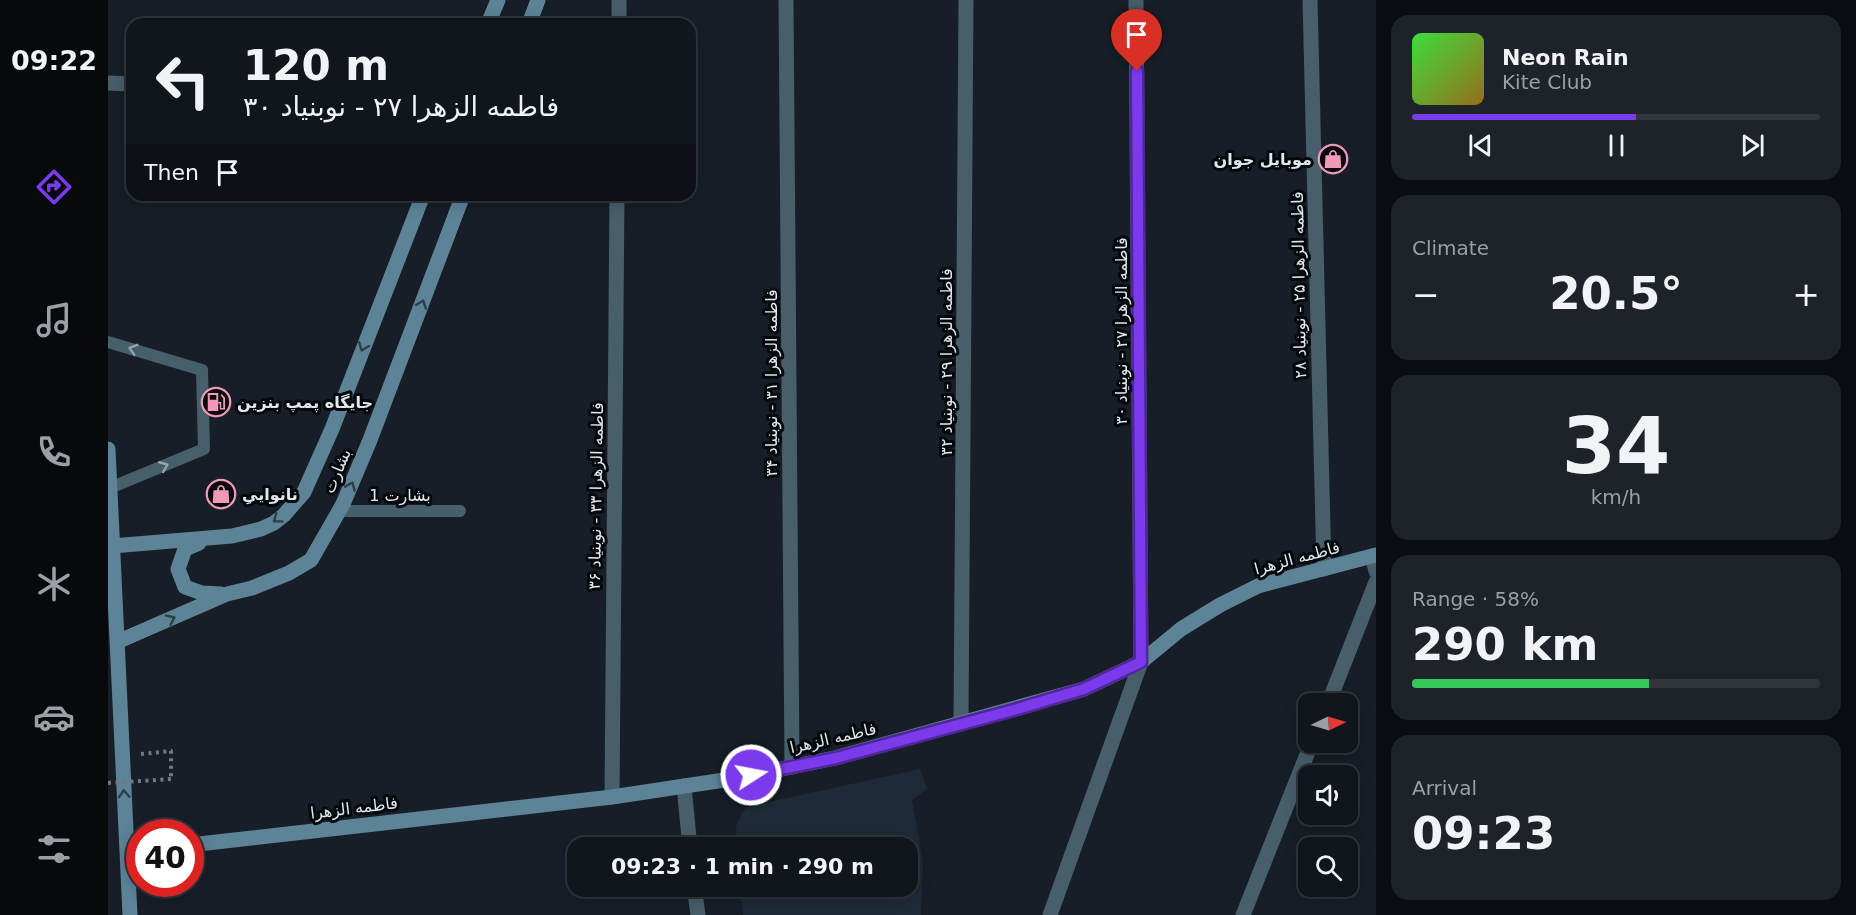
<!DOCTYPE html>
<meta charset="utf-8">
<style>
body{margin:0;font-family:"DejaVu Sans","Noto Naskh Arabic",sans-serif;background:#1e232a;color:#f1f3f6;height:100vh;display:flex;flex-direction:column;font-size:22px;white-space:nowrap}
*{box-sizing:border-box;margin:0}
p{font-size:20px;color:#9c9fa4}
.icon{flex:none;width:33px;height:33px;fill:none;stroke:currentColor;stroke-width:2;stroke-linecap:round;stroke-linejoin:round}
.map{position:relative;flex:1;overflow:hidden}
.details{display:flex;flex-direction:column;gap:15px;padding:15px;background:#090c10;width:480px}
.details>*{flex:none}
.guide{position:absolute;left:18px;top:18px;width:570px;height:183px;border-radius:18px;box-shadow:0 3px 15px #0003,0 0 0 2px #30353b;background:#11161d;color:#f1f3f6;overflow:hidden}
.needle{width:39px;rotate:85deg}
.tools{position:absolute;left:1190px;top:693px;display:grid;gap:12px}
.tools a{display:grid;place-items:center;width:60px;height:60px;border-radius:12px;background:#11161d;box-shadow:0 3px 15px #0003,0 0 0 2px #30353b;font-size:30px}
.speed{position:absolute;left:18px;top:819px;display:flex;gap:12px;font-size:30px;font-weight:700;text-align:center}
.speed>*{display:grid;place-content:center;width:78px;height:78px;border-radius:50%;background:#11161d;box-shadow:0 3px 15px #0003,0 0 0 2px #30353b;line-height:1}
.speed .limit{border:9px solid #d22;background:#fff;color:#111}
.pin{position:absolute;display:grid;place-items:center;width:51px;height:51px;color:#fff;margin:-62px -26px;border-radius:50% 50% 50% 0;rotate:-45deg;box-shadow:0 0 6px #0007}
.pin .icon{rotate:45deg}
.me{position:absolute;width:66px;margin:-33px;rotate:79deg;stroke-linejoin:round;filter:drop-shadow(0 0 4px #0008)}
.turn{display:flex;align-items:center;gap:21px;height:126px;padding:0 18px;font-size:27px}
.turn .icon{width:78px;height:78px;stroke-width:2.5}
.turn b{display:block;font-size:42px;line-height:51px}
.then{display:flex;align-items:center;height:57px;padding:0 18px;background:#0003;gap:12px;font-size:22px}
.big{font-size:45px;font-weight:600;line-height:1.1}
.details .card{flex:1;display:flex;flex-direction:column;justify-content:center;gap:9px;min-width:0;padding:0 21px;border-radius:18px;background:#1e232a}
.details .dial{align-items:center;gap:0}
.dial b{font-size:78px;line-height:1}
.song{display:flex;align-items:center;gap:18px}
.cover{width:72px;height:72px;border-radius:9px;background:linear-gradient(135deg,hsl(120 70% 55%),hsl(40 70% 35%))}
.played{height:6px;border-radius:3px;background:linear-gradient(90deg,#7c3aed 55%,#30353b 55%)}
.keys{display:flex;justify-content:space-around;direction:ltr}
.heat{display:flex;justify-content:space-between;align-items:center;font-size:33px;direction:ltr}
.charge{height:9px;border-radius:4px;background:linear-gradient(90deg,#34c759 58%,#30353b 0)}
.trip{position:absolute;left:459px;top:837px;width:351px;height:60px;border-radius:18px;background:#11161d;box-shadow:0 3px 15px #0003,0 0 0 2px #30353b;font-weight:600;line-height:60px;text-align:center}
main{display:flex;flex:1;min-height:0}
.menu{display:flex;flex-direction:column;width:108px;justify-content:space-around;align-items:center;background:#07090c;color:#9c9fa4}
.menu .icon{width:42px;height:42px}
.menu .current{color:#7c3aed}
.menu b{font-size:27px;color:#f1f3f6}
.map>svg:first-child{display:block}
.built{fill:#1e2a37}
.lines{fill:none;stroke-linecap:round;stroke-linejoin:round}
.path{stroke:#727880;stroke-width:4;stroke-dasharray:3 4.5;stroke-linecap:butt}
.lane{stroke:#475e6b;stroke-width:12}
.street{stroke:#475e6b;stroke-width:15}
.secondary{stroke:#5d8397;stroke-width:15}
.path-bridge{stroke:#727880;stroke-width:4;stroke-dasharray:3 4.5;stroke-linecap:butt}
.oneway{stroke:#2d3f4b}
.oneway2{stroke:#94a2ac}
.route-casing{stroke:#51269a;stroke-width:15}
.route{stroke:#7c3aed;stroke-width:10}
.labels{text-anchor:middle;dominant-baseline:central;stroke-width:6;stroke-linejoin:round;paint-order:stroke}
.poi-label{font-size:16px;font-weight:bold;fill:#e2e7ed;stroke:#05080c;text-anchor:start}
.street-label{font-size:16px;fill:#e2e7ed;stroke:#05080c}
</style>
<main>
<nav class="menu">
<b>09:22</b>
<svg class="icon current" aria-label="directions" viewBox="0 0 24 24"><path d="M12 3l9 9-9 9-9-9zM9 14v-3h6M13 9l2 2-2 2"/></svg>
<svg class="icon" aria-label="music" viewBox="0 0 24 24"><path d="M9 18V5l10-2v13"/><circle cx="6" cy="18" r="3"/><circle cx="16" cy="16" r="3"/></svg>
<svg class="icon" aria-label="phone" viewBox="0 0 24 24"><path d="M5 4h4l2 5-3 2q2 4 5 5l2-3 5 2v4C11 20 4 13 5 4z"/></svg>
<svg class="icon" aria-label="climate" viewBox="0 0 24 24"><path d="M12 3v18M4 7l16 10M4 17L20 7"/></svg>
<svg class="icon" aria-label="car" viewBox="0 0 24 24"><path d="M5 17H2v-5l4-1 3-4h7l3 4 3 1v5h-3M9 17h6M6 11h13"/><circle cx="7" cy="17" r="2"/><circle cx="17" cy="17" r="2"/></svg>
<svg class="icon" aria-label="filters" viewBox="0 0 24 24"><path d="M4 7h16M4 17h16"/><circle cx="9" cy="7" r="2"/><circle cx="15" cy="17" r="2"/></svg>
</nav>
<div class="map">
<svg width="1268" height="915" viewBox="0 0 1268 915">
<rect width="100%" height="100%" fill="#171e27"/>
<path class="built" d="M 812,769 L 819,789 L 804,800 L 815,861 L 813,915 L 635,915 L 632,887 L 800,886 L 800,848 L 629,847 L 628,825 L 638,807 Z"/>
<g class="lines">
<path class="path" d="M 168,197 L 184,195
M 33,754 L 63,751 L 63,779"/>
<path class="lane" d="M 0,342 L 94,370 L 96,449 L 2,488
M 231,511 L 352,511"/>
<path class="street" d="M 678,0 L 684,767
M 1202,0 L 1216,569
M 511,24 L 511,0
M 0,83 L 24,84
M 1264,556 L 1268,571
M 1220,704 L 1268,582
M 853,724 L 858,0
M 576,786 L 582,848
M 504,797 L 509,195
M 586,886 L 590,915
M 942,915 L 1033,662 L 1028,0
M 1135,915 L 1204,742"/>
<path class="secondary" d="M 380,24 L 390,0
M 421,24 L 430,0
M 0,449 L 22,915
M 91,543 L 77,549 L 70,569 L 77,587 L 94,593 L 113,594
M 4,546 L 124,536 L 153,529 L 166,523 L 176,515 L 196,492 L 224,429 L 315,195
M 9,642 L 119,594 L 144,588 L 181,573 L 203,560 L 235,504 L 262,440 L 355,195
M 82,845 L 504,797 L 623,779 L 727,758 L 976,689 L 1033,662 L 1073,629 L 1112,605 L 1150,586 L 1268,555"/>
<path class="path-bridge" d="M 0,783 L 63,779"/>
</g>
<defs><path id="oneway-chevron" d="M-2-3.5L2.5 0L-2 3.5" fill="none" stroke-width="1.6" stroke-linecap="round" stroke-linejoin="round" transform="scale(1.5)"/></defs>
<g class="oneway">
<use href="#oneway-chevron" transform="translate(314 304) rotate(-69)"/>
<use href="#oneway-chevron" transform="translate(255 347) rotate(111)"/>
<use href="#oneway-chevron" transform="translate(243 486) rotate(-67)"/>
<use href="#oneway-chevron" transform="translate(169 519) rotate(144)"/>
<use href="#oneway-chevron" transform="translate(63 619) rotate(-25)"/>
<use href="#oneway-chevron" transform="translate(16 794) rotate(-93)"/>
</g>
<g class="oneway2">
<use href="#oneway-chevron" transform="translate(25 349) rotate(-163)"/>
<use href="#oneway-chevron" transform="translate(56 466) rotate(-22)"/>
</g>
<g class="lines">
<g class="route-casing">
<path id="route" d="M 643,775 L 728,758 L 909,709 L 976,689 L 1033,662 L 1029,71"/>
</g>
<use href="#route" class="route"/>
</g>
<defs>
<g id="shop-ring" transform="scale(1.5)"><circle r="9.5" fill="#05080c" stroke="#f09ab7" stroke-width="1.5"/><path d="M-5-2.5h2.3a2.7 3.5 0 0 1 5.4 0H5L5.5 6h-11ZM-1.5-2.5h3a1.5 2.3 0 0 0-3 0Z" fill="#f09ab7"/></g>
<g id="fuel-ring" transform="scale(1.5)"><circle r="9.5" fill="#05080c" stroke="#f09ab7" stroke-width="1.5"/><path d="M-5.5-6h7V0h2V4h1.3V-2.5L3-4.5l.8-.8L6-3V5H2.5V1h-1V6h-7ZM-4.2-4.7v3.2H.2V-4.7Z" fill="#f09ab7"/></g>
</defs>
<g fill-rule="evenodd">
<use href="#shop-ring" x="1225" y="159"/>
<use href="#fuel-ring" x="108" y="402"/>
<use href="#shop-ring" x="113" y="494"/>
</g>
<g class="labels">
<g class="poi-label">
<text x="1204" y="159" text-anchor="end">موبایل جوان</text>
<text x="129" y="402">جایگاه پمپ بنزین</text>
<text x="134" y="494">نانواییِ</text>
</g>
<g class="street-label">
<text transform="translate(1191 285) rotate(-91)">فاطمه الزهرا ۲۵ - نوبنیاد ۲۸</text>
<text transform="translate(1013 331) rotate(-90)">فاطمه الزهرا ۲۷ - نوبنیاد ۳۰</text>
<text transform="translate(838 362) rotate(-90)">فاطمه الزهرا ۲۹ - نوبنیاد ۳۲</text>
<text transform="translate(663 383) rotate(-90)">فاطمه الزهرا ۳۱ - نوبنیاد ۳۴</text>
<text transform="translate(229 471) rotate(-67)">بشارت</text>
<text x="292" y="495">بشارت 1</text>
<text transform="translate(488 496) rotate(-89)">فاطمه الزهرا ۳۳ - نوبنیاد ۳۶</text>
<text transform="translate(1189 558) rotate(-15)">فاطمه الزهرا</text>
<text transform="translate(725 738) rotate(-13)">فاطمه الزهرا</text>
<text transform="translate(246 808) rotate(-7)">فاطمه الزهرا</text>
</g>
</g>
</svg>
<div class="tools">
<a><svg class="needle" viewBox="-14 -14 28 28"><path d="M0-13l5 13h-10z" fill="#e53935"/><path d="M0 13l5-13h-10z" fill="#9c9fa4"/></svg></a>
<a><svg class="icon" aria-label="sound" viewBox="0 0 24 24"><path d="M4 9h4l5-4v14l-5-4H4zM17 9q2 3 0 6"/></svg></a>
<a><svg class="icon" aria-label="search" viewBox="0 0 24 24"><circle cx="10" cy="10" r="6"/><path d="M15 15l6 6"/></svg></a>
</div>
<div class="speed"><div class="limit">40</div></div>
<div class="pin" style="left:1029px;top:71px;background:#d93025"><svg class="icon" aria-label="arrive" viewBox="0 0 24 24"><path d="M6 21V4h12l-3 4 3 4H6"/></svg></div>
<svg class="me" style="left:643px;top:775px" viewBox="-20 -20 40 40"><circle r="17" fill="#7c3aed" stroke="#fff" stroke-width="3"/><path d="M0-11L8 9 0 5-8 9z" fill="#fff"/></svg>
<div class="trip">09:23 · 1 min · 290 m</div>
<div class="guide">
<div class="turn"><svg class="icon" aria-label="left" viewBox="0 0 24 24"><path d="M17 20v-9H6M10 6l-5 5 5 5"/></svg><div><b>120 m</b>فاطمه الزهرا ۲۷ - نوبنیاد ۳۰</div></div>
<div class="then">Then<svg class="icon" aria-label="arrive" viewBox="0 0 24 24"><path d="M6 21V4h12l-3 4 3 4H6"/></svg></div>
</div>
</div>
<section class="details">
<div class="card">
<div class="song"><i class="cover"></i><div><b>Neon Rain</b><p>Kite Club</p></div></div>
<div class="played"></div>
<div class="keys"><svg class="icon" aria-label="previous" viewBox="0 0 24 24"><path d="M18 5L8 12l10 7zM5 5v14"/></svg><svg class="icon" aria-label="pause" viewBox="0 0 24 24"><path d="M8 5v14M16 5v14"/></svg><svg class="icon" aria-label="next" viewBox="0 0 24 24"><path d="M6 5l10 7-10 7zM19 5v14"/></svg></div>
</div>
<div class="card"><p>Climate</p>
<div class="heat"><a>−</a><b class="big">20.5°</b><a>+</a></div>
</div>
<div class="card dial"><b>34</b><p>km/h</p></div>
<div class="card"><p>Range · 58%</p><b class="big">290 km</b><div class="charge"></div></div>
<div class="card"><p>Arrival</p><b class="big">09:23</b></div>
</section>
</main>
